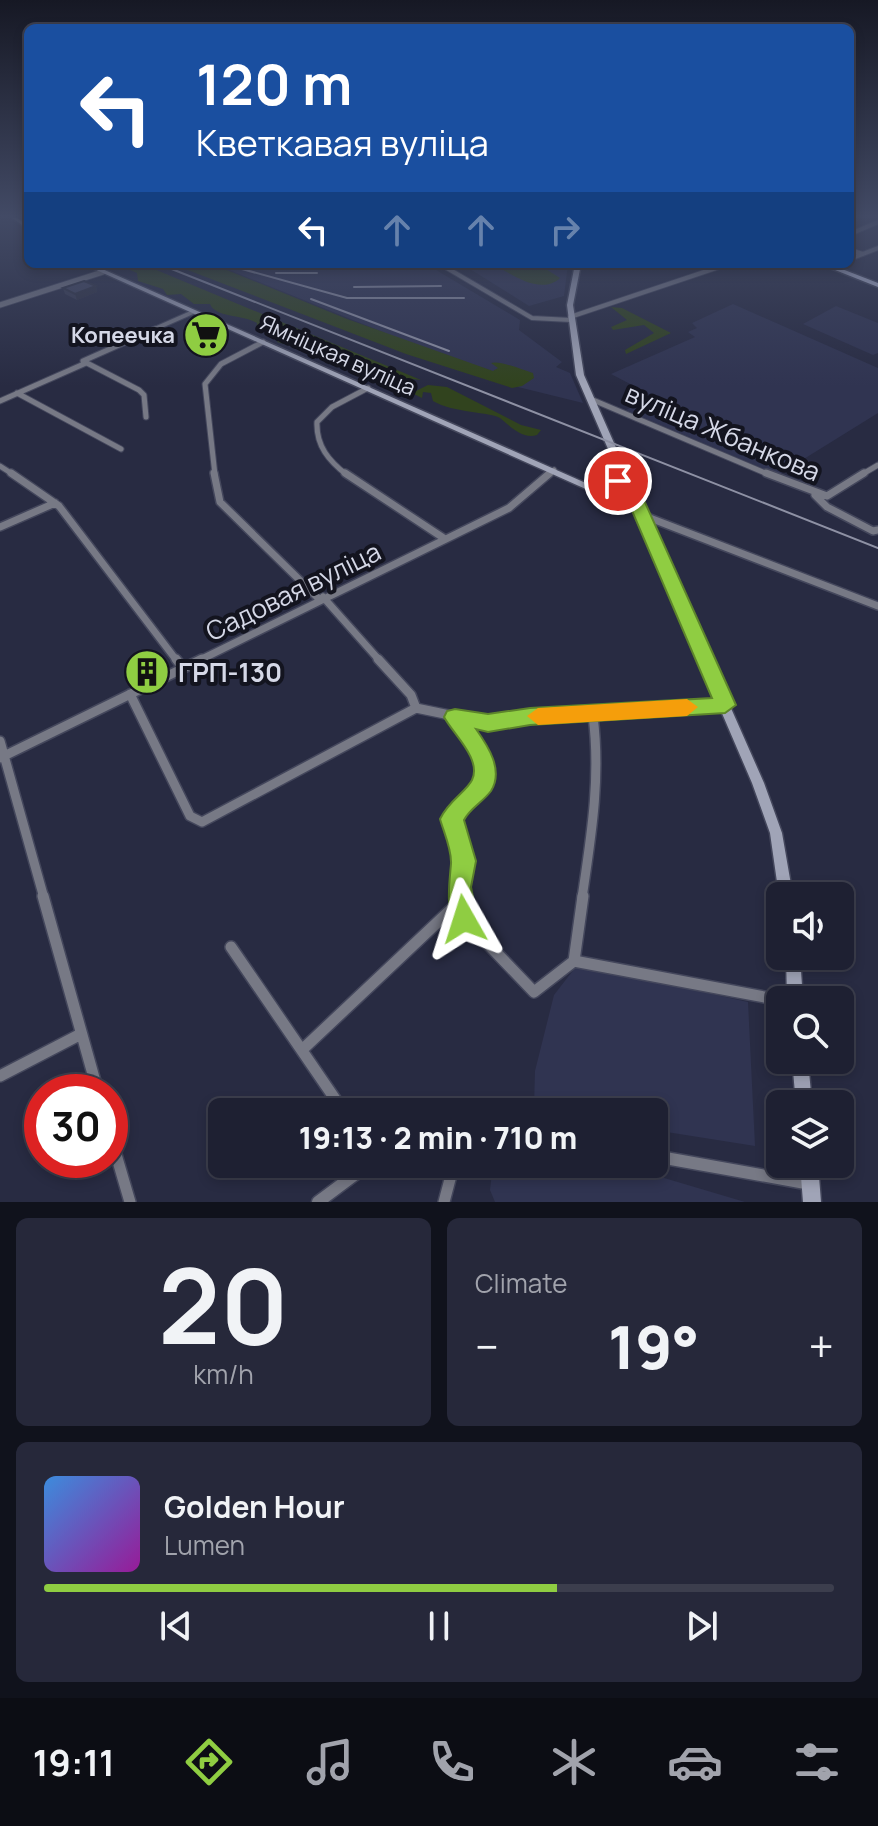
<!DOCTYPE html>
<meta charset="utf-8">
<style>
body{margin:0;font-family:Manrope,sans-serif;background:#26283a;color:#f1f3f6;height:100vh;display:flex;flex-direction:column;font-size:30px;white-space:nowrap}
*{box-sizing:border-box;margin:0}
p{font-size:26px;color:#a1a3ac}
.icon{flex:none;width:44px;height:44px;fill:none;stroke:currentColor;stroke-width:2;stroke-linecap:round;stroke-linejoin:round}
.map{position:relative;height:1202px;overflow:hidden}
.sheet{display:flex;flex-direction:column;gap:16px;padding:16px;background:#10121c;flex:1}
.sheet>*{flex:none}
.hud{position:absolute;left:24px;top:24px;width:830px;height:244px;border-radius:12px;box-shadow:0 4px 12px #0003,0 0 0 2px #3c3e4d;background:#1a4fa0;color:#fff;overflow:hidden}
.buttons{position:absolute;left:766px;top:882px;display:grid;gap:16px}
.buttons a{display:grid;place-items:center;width:88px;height:88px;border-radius:12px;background:#1e2032;box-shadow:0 4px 12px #0003,0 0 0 2px #3c3e4d;font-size:40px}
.speed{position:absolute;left:24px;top:1074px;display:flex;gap:16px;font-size:40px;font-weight:700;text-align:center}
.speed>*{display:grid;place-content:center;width:104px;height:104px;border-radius:50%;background:#1e2032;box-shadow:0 4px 12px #0003,0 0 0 2px #3c3e4d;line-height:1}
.speed .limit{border:12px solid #d22;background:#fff;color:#111}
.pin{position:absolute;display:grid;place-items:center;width:68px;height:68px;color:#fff;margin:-34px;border:4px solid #fff;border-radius:50%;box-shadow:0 2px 8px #0007}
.me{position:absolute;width:88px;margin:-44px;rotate:354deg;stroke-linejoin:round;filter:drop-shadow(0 0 6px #0008)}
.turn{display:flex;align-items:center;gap:28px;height:168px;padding:0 40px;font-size:36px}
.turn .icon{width:104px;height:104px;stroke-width:2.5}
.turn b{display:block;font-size:56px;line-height:68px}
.lanes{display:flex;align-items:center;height:76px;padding:0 40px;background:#0003;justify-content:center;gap:40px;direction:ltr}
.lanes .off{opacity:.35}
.big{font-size:60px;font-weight:800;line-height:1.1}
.sheet .widget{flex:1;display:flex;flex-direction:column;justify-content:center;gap:12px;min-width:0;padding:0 28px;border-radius:12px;background:#26283a}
.sheet .dial{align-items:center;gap:0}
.dial b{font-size:104px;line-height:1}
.song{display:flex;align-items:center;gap:24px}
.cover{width:96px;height:96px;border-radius:12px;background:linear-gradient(135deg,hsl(210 70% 55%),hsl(300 70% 35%))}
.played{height:8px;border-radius:4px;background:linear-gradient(90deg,#8fcd42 65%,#3c3e4d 65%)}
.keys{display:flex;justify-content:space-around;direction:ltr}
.heat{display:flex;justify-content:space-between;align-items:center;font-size:44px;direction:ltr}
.sheet .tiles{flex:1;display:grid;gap:16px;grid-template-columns:1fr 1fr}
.widget:last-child{grid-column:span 2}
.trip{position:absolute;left:208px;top:1098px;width:460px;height:80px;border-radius:12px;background:#1e2032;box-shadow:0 4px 12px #0003,0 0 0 2px #3c3e4d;font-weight:800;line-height:80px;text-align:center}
.tab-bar{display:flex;height:128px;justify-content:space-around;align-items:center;background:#0c0d14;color:#a1a3ac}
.tab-bar .icon{width:56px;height:56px}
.tab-bar .active{color:#8fcd42}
.tab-bar b{font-size:36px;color:#f1f3f6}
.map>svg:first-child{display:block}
.built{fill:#303451}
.green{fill:#31431e}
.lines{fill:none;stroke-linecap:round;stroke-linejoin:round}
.minor-far4-casing{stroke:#44475c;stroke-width:6}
.minor-far3-casing{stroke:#44475c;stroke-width:7}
.minor-far2-casing{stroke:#44475c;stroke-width:10}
.minor-far1-casing{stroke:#44475c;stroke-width:12}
.minor-casing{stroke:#44475c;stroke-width:14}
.tertiary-far1-casing{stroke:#44475c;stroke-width:7}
.tertiary-casing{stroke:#44475c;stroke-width:15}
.secondary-casing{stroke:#44475c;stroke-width:3}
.primary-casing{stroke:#44475c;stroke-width:3}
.minor-far4{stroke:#777985;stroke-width:4}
.minor-far3{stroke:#777985;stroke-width:5}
.minor-far2{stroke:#777985;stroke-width:7}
.minor-far1{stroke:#777985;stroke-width:9}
.minor{stroke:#777985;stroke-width:11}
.tertiary-far1{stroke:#777985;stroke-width:5}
.tertiary{stroke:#777985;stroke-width:12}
.secondary{fill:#a0a4b7;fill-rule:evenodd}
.primary{fill:#c0c5de;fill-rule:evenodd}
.rail{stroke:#8e91a4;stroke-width:2}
.wall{fill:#373a50}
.shaded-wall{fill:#2d3041}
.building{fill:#40445d;stroke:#2d3041;stroke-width:2}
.route{fill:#8fcd42;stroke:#5d852b;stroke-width:2}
.slow{fill:#f59e0b}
.labels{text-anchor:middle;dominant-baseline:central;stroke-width:8;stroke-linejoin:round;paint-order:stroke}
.far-poi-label{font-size:22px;font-weight:bold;fill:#d5d8e7;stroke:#13141f;text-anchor:end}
.far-street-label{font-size:22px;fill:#d5d8e7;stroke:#13141f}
.street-label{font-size:26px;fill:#d5d8e7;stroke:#13141f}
.poi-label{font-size:26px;font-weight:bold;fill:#d5d8e7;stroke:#13141f;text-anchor:start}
</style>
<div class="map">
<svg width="878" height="1202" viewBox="0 0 878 1202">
<rect width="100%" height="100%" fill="#282b42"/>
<path class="built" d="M 215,264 L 426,264 L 520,320 L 519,330 L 562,362 L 556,367 L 570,373 L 583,403 L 518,387 Z
M 462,264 L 568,264 L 564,296 L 529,306 Z
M 733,304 L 878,368 L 878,413 L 778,475 L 626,410 L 653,396 L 611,374 L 695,337 L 688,332 L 697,328 L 692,323 Z
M 836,306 L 878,323 L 878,353 L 873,355 L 803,324 Z
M 578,964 L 748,1002 L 755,1146 L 654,1130 L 654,1112 L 565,1112 L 534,1106 L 535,1071 L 554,995 Z
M 493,1164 L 599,1164 L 644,1172 L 745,1202 L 495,1202 L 490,1190 Z"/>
<path class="green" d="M 116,264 L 142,264 L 421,380 L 357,373 L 353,364 L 337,364 L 307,350 L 277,342 L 283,334 L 256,330 L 257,323 C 241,314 216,318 210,304 L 194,304 L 181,294 L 167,295 L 163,289 L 138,281 L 137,273 Z
M 172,264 L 212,264 L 347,319 L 493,371 L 498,368 L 491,363 C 499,360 523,370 533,373 L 534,378 L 522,386 L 512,388 L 406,354 Z
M 493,264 L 538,264 L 560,278 C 541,296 511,274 493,264 Z
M 611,307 L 622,308 L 671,333 L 626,354 L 625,350 L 654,333 L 644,325 L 613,330 L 611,327 L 627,320 Z
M 428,385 L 447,387 L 521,425 L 541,430 L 537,435 C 523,440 510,426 500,418 C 491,412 453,413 433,401 L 431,393 L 423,392 L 422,398 L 412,393 Z"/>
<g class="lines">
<g class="minor-far4-casing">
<path id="minor-far4" d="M 850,234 L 878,222
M 850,250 L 863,254
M 850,259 L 878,248
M 440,264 L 532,318 L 571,320
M 570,317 L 728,264
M 150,331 L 193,312"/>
</g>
<g class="minor-far3-casing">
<path id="minor-far3" d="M 83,361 L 155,329
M 85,362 L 139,390 L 144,395 L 146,417
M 17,393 L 121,449
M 593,400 L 770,475
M 0,401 L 86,363
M 0,466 L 14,475
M 215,475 L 205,384 L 221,364 L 263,342
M 347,475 C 329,461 316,446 317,422 L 332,407 L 368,388
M 548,475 L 554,470
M 861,475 L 878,465"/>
</g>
<g class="minor-far2-casing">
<path id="minor-far2" d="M 11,473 L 59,506 L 177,661
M 214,473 L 220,502 L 319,599
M 345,473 L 445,539
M 766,473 L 827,496 L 864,473
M 815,495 L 827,507 L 873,531 L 878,530
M 642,515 L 878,606
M 0,527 L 55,503
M 323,597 L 380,661
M 198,661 L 509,508 L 550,473"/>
</g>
<g class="minor-far1-casing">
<path id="minor-far1" d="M 176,659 L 183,668
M 378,659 L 411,695 L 416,708
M 130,694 L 190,816 L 202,822 L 416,708
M 416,708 L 488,723 L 530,716 L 595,713
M 455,717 C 469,739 499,766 476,792 C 469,800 460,806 453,815 L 464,867 L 461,898
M 0,741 L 44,898
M 0,758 L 202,659
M 582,898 C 591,837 601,778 593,716 L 725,705"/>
</g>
<g class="minor-casing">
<path id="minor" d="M 43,896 L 98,1092
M 461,896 L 464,919 L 534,992 L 574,961 L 780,1000
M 231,947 L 344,1112
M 574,961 L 583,896
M 303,1049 L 459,902
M 0,1076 L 81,1034
M 110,1134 L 130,1202
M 444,1202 L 454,1164"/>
</g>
<g class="tertiary-far1-casing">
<path id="tertiary-far1" d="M 0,305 L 103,272"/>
</g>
<g class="tertiary-casing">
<path id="tertiary" d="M 654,1156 L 811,1184
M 318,1202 L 369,1164"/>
</g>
<g class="secondary-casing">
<path id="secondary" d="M 12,218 L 17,218 L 28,225 L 28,229 Z
M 83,264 L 91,264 L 588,484 L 588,480 L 591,479 L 613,479 L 618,472 L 576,375 L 567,305 L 575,264 L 581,264 L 573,305 L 584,375 L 764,783 L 782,833 L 793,896 L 780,896 L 780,898 L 779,896 L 770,833 L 752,783 L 635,511 ZM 621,479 L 631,503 L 589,484 L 616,484 Z
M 786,956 L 800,956 L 803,1000 L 787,1000 Z
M 792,1060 L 808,1060 L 812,1104 L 796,1104 Z
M 800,1164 L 818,1164 L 821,1202 L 803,1202 Z"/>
</g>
<g class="primary-casing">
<path id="primary" d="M 820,264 L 829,264 L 878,283 L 878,287 Z"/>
</g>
<use href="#minor-far4" class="minor-far4"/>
<use href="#minor-far3" class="minor-far3"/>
<use href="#minor-far2" class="minor-far2"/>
<use href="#minor-far1" class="minor-far1"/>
<use href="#minor" class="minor"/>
<use href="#tertiary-far1" class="tertiary-far1"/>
<use href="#tertiary" class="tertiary"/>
<use href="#secondary" class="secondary"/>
<use href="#primary" class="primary"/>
<path class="rail" d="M 159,264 L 878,548
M 224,264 L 347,298 L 464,298
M 276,273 L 317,273
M 354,287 L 441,286
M 311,299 L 449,351"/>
</g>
<path class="wall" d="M 96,286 L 97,292 L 77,300 L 65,294 L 63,288 Z"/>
<path class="shaded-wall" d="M 96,286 L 97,292 L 77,300 L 75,294 Z
M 154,667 L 156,671 L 143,678 L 141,674 Z"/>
<path class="building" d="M 84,281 L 96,286 L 75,294 L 63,288 Z
M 150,661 L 154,667 L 141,674 L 136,668 Z"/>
<linearGradient id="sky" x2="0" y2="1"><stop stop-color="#161824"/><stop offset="0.56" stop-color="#424a65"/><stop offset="1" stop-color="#424a65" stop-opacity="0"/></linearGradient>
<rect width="878" height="386" fill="url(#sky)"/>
<path class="route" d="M 618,477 L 639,489 L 736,705 L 725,713 L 530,725 L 488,732 L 476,729 C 488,746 504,770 491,791 C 483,802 470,808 464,820 L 476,861 L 471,887 L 477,919 L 473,928 L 464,932 L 455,928 C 446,905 449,887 451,864 C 452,850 444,833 440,819 C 449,800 466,792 472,780 C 482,759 453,734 444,717 L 447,711 L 455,709 L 488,714 L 530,708 L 712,698 L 624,492 L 610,481 Z"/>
<path class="slow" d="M 687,699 L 698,707 L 687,716 L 538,725 L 527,716 L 538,708 Z"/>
<defs>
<g id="supermarket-disc" transform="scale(2.3)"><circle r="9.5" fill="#8fcd42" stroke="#13141f"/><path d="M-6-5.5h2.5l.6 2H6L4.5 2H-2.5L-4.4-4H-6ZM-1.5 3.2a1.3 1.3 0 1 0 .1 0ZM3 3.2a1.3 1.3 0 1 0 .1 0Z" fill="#111"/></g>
<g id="building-disc" transform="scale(2.3)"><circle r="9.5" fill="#8fcd42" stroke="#13141f"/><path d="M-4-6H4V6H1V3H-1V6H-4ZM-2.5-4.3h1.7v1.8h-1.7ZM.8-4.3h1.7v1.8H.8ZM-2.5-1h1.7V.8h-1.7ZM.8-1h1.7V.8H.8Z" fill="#111"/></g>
</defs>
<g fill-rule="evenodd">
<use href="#supermarket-disc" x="206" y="335"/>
<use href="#building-disc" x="147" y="672"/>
</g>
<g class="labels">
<g class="far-poi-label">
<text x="175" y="335">Копеечка</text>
</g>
<g class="far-street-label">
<text transform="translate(338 355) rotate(24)">Ямніцкая вуліца</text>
</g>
<g class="street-label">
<text transform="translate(723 432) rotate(23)">вуліца Жбанкова</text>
<text transform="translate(293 591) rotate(-26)">Садовая вуліца</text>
</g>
<g class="poi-label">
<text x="178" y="672">ГРП-130</text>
</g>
</g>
</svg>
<div class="buttons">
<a><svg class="icon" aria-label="sound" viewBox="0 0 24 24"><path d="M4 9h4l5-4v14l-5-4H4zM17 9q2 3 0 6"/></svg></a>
<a><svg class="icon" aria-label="search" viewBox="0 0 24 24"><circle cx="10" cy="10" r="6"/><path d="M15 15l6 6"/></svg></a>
<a><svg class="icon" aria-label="layers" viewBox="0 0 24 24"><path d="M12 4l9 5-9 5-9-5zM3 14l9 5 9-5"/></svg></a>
</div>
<div class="speed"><div class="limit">30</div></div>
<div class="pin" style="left:618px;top:481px;background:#d93025"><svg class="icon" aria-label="arrive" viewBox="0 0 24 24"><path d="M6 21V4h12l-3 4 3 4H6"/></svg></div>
<svg class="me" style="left:464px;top:919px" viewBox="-20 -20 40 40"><path d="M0-17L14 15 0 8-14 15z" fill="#8fcd42" stroke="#fff" stroke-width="4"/></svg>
<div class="trip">19:13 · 2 min · 710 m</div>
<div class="hud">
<div class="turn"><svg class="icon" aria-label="left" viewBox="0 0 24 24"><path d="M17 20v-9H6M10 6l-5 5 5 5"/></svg><div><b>120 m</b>Кветкавая вуліца</div></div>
<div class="lanes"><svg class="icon" aria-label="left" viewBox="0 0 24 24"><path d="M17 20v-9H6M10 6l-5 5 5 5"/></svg><svg class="icon off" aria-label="ahead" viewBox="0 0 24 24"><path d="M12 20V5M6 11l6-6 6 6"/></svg><svg class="icon off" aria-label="ahead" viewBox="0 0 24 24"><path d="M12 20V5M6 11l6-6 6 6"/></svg><svg class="icon off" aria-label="right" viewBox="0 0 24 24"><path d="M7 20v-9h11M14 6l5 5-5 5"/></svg></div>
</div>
</div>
<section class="sheet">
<div class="tiles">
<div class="widget dial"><b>20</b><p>km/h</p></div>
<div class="widget"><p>Climate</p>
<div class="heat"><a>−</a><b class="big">19°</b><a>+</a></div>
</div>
<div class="widget">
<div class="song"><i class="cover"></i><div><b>Golden Hour</b><p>Lumen</p></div></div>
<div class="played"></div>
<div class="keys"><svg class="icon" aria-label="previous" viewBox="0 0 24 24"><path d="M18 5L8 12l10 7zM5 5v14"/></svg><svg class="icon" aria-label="pause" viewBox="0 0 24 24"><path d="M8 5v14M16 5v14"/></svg><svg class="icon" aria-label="next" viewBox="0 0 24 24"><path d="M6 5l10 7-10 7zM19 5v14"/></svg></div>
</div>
</div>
</section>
<nav class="tab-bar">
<b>19:11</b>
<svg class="icon active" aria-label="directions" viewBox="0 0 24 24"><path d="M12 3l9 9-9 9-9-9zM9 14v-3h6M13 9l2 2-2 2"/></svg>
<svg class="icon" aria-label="music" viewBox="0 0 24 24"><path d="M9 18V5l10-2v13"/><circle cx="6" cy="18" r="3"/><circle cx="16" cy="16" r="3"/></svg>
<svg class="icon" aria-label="phone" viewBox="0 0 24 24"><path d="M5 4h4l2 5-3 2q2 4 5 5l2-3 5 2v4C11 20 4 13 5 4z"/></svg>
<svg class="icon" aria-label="climate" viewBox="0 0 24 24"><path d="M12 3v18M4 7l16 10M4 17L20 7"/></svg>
<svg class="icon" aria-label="car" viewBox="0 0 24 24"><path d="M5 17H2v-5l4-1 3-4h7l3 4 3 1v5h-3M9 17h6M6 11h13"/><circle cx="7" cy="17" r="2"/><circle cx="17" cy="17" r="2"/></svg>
<svg class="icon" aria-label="filters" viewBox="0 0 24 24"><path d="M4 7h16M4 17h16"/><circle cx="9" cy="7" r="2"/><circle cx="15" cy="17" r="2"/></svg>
</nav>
